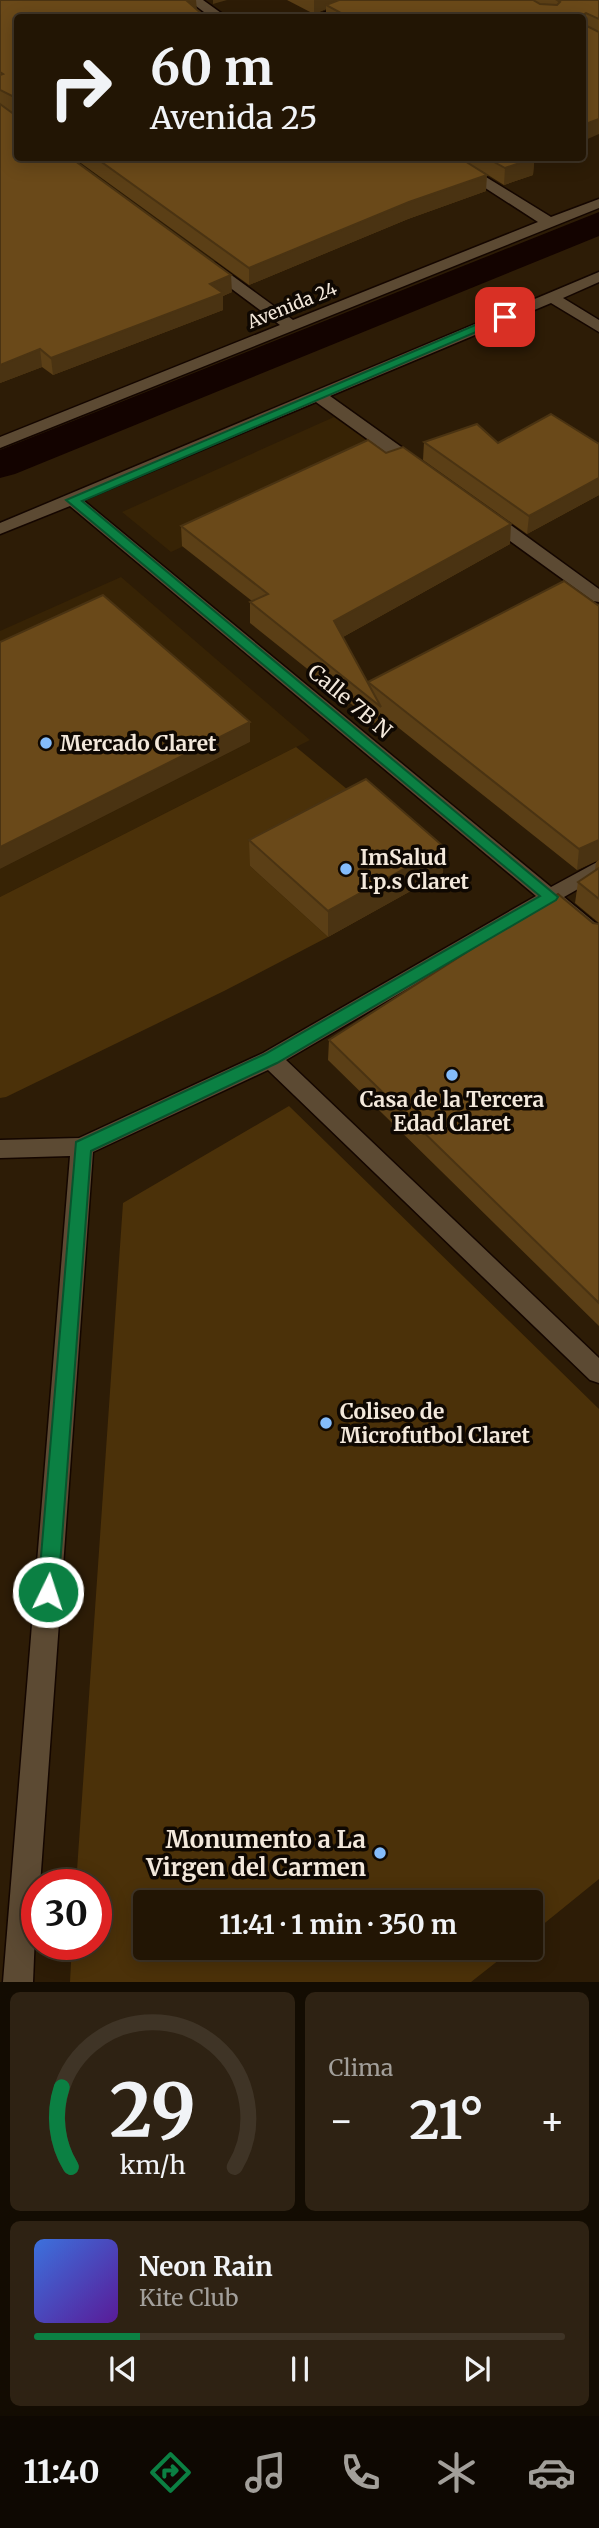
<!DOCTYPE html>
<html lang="es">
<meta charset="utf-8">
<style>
body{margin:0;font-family:Merriweather,serif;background:#2e2213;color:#f1f3f6;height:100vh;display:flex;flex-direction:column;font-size:26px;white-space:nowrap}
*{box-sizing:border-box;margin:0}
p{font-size:23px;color:#a29f9a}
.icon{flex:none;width:38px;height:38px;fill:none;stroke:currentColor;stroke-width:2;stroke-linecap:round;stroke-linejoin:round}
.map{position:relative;height:1982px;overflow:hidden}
.sheet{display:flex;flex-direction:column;gap:10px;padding:10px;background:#130c02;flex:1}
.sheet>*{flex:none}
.top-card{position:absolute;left:14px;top:14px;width:572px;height:147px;border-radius:7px;box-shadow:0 4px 18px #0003,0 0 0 2px #3f3426;background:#221504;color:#f1f3f6;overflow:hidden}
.speed{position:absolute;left:21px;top:1869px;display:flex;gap:14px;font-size:35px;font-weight:700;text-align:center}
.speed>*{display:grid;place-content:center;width:91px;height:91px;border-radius:50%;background:#221504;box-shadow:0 4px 18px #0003,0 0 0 2px #3f3426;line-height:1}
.speed .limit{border:10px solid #d22;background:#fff;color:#111}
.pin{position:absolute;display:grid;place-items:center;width:60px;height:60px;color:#fff;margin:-30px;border-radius:14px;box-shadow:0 4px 10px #0006}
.me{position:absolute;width:77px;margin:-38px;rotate:4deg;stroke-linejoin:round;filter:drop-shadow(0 0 5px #0008)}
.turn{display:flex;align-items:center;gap:24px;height:147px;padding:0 21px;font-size:32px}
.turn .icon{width:91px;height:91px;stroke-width:2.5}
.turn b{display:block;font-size:49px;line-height:60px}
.big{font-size:52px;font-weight:700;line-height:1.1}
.sheet .widget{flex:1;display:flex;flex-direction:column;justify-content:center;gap:10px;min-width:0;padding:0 24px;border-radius:10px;background:#2e2213}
.sheet .dial{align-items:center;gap:0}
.dial svg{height:182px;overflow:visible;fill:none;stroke:#3f3426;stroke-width:7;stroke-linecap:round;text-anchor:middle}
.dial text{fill:#f1f3f6;stroke:none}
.song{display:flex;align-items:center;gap:21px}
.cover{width:84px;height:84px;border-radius:10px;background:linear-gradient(135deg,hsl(220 70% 55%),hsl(270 70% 35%))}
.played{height:7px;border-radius:4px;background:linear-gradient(90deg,#0b8043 20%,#3f3426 20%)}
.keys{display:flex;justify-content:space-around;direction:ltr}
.heat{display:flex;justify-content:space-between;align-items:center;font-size:38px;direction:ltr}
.sheet .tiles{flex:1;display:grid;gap:10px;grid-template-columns:1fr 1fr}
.widget:last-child{grid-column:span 2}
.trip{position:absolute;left:133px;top:1890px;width:410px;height:70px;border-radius:7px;background:#221504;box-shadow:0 4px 18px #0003,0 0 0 2px #3f3426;font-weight:700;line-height:70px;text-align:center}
.dock{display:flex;height:112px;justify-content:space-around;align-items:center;background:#0e0802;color:#a29f9a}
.dock .icon{width:49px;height:49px}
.dock .current{color:#0b8043}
.dock b{font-size:32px;color:#f1f3f6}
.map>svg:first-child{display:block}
.built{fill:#372305}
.green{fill:#4b3109}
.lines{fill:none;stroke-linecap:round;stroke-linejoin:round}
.canal{fill:#130300;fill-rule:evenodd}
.minor-casing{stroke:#140600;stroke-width:3}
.minor{fill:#5c4a33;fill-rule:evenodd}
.wall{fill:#5b3f16}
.shaded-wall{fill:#4a3312}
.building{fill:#6a4919;stroke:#4a3312;stroke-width:2}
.route{fill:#0b8043;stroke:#07532c;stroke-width:2}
.poi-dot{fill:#84bcfb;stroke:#0f0802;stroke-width:2.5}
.labels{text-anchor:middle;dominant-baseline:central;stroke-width:7;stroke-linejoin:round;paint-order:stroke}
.far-street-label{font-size:18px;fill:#f3e8db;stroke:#0f0802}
.street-label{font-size:21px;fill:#f3e8db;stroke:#0f0802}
.poi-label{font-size:21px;font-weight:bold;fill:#f3e8db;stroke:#0f0802;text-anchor:start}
.near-poi-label{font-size:24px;font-weight:bold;fill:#f3e8db;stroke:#0f0802;text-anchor:end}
</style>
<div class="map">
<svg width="599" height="1982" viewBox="0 0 599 1982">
<rect width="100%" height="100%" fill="#2d1c06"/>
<path class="built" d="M 334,417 L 385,453 L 171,552 L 122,512 Z
M 121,577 L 310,740 L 0,897 L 0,869 L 250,742 L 0,664 L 0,631 Z"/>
<path class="green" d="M 296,747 L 365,804 L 250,866 L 328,937 L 224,991 L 6,1097 L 0,1098 L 0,897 Z
M 289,1106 L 599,1409 L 599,1879 L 530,1935 L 530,1902 L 145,1902 L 145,1948 L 514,1948 L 471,1982 L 70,1982 L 72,1944 L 96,1944 L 96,1885 L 76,1885 L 123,1203 Z"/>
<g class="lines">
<path class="canal" d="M 599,212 L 599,236 L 15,474 L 0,478 L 0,450 Z"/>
<g class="minor-casing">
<path id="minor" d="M 188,0 L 203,0 L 228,18 L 212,18 Z
M 356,0 L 374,0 L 331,18 L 311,18 Z
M 439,158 L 455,158 L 551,217 L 599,199 L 599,208 L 0,448 L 0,437 L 280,325 L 205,269 L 203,266 L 205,263 L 215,263 L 293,320 L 538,222 Z
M 599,272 L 599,282 L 563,298 L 599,320 L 599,332 L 551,303 L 330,396 L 421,461 L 423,465 L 421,469 L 409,469 L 316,402 L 83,500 L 551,887 L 599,861 L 599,877 L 564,897 L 599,926 L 599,944 L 592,942 L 549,906 L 286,1060 L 599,1358 L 599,1383 L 590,1380 L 268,1070 L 93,1152 L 40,1885 L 37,1885 L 33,1982 L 3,1982 L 70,1156 L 0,1158 L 0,1140 L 79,1138 L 263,1053 L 536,896 L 70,506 L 0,534 L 0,523 Z
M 487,511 L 493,512 L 599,589 L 599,602 L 593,601 L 481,520 L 478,516 L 481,512 Z"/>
</g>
<use href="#minor" class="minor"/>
</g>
<path class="wall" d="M 0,0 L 18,18 L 18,158 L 232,292 L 223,296 L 223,310 L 53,375 L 42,367 L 0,383 Z
M 287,0 L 599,0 L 599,134 L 583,18 L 326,18 L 326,9 L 314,14 Z
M 74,158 L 542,158 L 534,161 L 533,175 L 504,185 L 480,170 L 486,191 L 408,219 L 249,285 Z
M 424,442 L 599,444 L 599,495 L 527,534 L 423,460 Z
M 181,526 L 510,544 L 343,637 L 368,684 L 368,682 L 599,606 L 599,923 L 575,903 L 578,882 L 595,871 L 596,862 L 598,860 L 577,870 L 380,713 L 380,727 L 250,623 L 250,602 L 252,601 L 182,546 Z
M 249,840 L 443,873 L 328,937 L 250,866 Z
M 593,923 L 599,924 L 599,1326 L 328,1060 L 329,1040 Z"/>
<path class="shaded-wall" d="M 184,0 L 196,0 L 197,10 Z
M 213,0 L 227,0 L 213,4 Z
M 314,0 L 349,0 L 326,5 L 326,9 L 314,14 Z
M 586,13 L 584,29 L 583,30 L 582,15 Z
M 599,119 L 599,134 L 583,141 L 583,125 Z
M 519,158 L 542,158 L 534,161 L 533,175 L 504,185 L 505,168 Z
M 487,175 L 486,191 L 408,219 L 249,285 L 249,268 L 409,202 Z
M 231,275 L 232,292 L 223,296 L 223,310 L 53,375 L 51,358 Z
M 40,349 L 42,367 L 0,383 L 0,365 Z
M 599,478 L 599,495 L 527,534 L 529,516 Z
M 511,524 L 510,544 L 334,642 L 334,621 Z
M 250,722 L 250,742 L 0,869 L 0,847 Z
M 599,840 L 599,860 L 577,870 L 579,849 Z
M 444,847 L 443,873 L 328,937 L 328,911 Z"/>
<path class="building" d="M 0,0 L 186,0 L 203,15 L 196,18 L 18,18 L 18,99 L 0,90 L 0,75 L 3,74 L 0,72 Z
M 339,0 L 533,0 L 540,4 L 557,5 L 560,2 L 557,0 L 599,0 L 599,19 L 586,13 L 582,15 L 582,18 L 350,18 L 326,5 Z
M 583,24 L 599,32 L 599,119 L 583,125 Z
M 0,104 L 15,115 L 18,114 L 18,158 L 71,158 L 231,275 L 210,284 L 223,293 L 51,358 L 40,349 L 0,365 Z
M 96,158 L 460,158 L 487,175 L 409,202 L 249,268 Z
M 487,158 L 534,158 L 505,168 Z
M 551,414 L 599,444 L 599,478 L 529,516 L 424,442 L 477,424 L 498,443 Z
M 368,440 L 386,453 L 403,447 L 511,524 L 334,621 L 381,707 L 250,602 L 268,594 L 181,526 Z
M 564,581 L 599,606 L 599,840 L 579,849 L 368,682 Z
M 103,595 L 250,722 L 0,847 L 0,642 Z
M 366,779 L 444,847 L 328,911 L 249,840 Z
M 599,868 L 599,899 L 578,882 Z
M 558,894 L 593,923 L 599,924 L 599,1303 L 329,1040 Z"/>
<path class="route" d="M 501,314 L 511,317 L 82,501 L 558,897 L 556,900 L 277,1063 L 91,1151 L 58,1592 L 55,1599 L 48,1601 L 41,1599 L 38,1592 L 76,1142 L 265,1054 L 540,896 L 66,500 Z"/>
<g class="poi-dot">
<circle cx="46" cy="743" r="7"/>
<circle cx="346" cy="869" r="7"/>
<circle cx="452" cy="1075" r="7"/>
<circle cx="326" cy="1423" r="7"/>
<circle cx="380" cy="1853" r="7"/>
</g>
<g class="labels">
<g class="far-street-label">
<text transform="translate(292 305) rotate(-22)">Avenida 24</text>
</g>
<g class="street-label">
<text transform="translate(350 701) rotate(40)">Calle 7B N</text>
</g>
<g class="poi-label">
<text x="60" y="743">Mercado Claret</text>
<text x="360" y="857">ImSalud<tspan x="360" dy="24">I.p.s Claret</tspan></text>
<text x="452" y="1099" text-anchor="middle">Casa de la Tercera<tspan x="452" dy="24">Edad Claret</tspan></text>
<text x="340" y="1411">Coliseo de<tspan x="340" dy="24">Microfutbol Claret</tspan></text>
</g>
<g class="near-poi-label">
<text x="366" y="1839">Monumento a La<tspan x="366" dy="28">Virgen del Carmen</tspan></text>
</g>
</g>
</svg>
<div class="speed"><div class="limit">30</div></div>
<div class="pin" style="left:505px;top:317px;background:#d93025"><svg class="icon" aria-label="arrive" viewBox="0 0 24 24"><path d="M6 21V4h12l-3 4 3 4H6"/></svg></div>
<svg class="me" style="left:48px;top:1592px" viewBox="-20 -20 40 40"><circle r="17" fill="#0b8043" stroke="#fff" stroke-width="3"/><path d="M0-11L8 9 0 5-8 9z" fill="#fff"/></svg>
<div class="trip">11:41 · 1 min · 350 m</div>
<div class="top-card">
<div class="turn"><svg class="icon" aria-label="right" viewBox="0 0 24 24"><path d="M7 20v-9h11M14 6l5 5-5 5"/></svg><div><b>60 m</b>Avenida 25</div></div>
</div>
</div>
<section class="sheet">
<div class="tiles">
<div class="widget dial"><svg viewBox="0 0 100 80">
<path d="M14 69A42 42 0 1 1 86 69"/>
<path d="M14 69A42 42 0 0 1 10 34" stroke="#0b8043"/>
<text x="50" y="56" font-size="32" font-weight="700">29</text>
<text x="50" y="72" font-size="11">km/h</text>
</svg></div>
<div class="widget"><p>Clima</p>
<div class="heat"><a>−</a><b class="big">21°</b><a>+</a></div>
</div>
<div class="widget">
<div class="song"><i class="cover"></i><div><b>Neon Rain</b><p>Kite Club</p></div></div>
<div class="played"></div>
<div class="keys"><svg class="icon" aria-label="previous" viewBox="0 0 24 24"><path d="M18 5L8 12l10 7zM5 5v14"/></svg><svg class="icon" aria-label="pause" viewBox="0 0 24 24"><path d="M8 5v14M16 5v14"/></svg><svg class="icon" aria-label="next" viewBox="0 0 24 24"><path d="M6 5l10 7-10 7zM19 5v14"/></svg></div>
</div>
</div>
</section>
<nav class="dock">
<b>11:40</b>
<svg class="icon current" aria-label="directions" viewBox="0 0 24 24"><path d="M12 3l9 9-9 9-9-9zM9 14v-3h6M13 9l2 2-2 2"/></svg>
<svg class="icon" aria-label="music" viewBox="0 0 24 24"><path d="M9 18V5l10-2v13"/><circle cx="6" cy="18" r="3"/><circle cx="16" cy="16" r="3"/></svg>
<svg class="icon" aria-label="phone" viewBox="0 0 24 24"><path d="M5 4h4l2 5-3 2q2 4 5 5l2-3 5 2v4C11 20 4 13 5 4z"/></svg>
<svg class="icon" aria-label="climate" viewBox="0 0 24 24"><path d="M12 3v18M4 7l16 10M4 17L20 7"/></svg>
<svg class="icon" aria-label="car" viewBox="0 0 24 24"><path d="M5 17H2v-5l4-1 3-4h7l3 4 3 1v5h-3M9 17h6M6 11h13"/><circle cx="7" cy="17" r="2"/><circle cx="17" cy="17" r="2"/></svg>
</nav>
